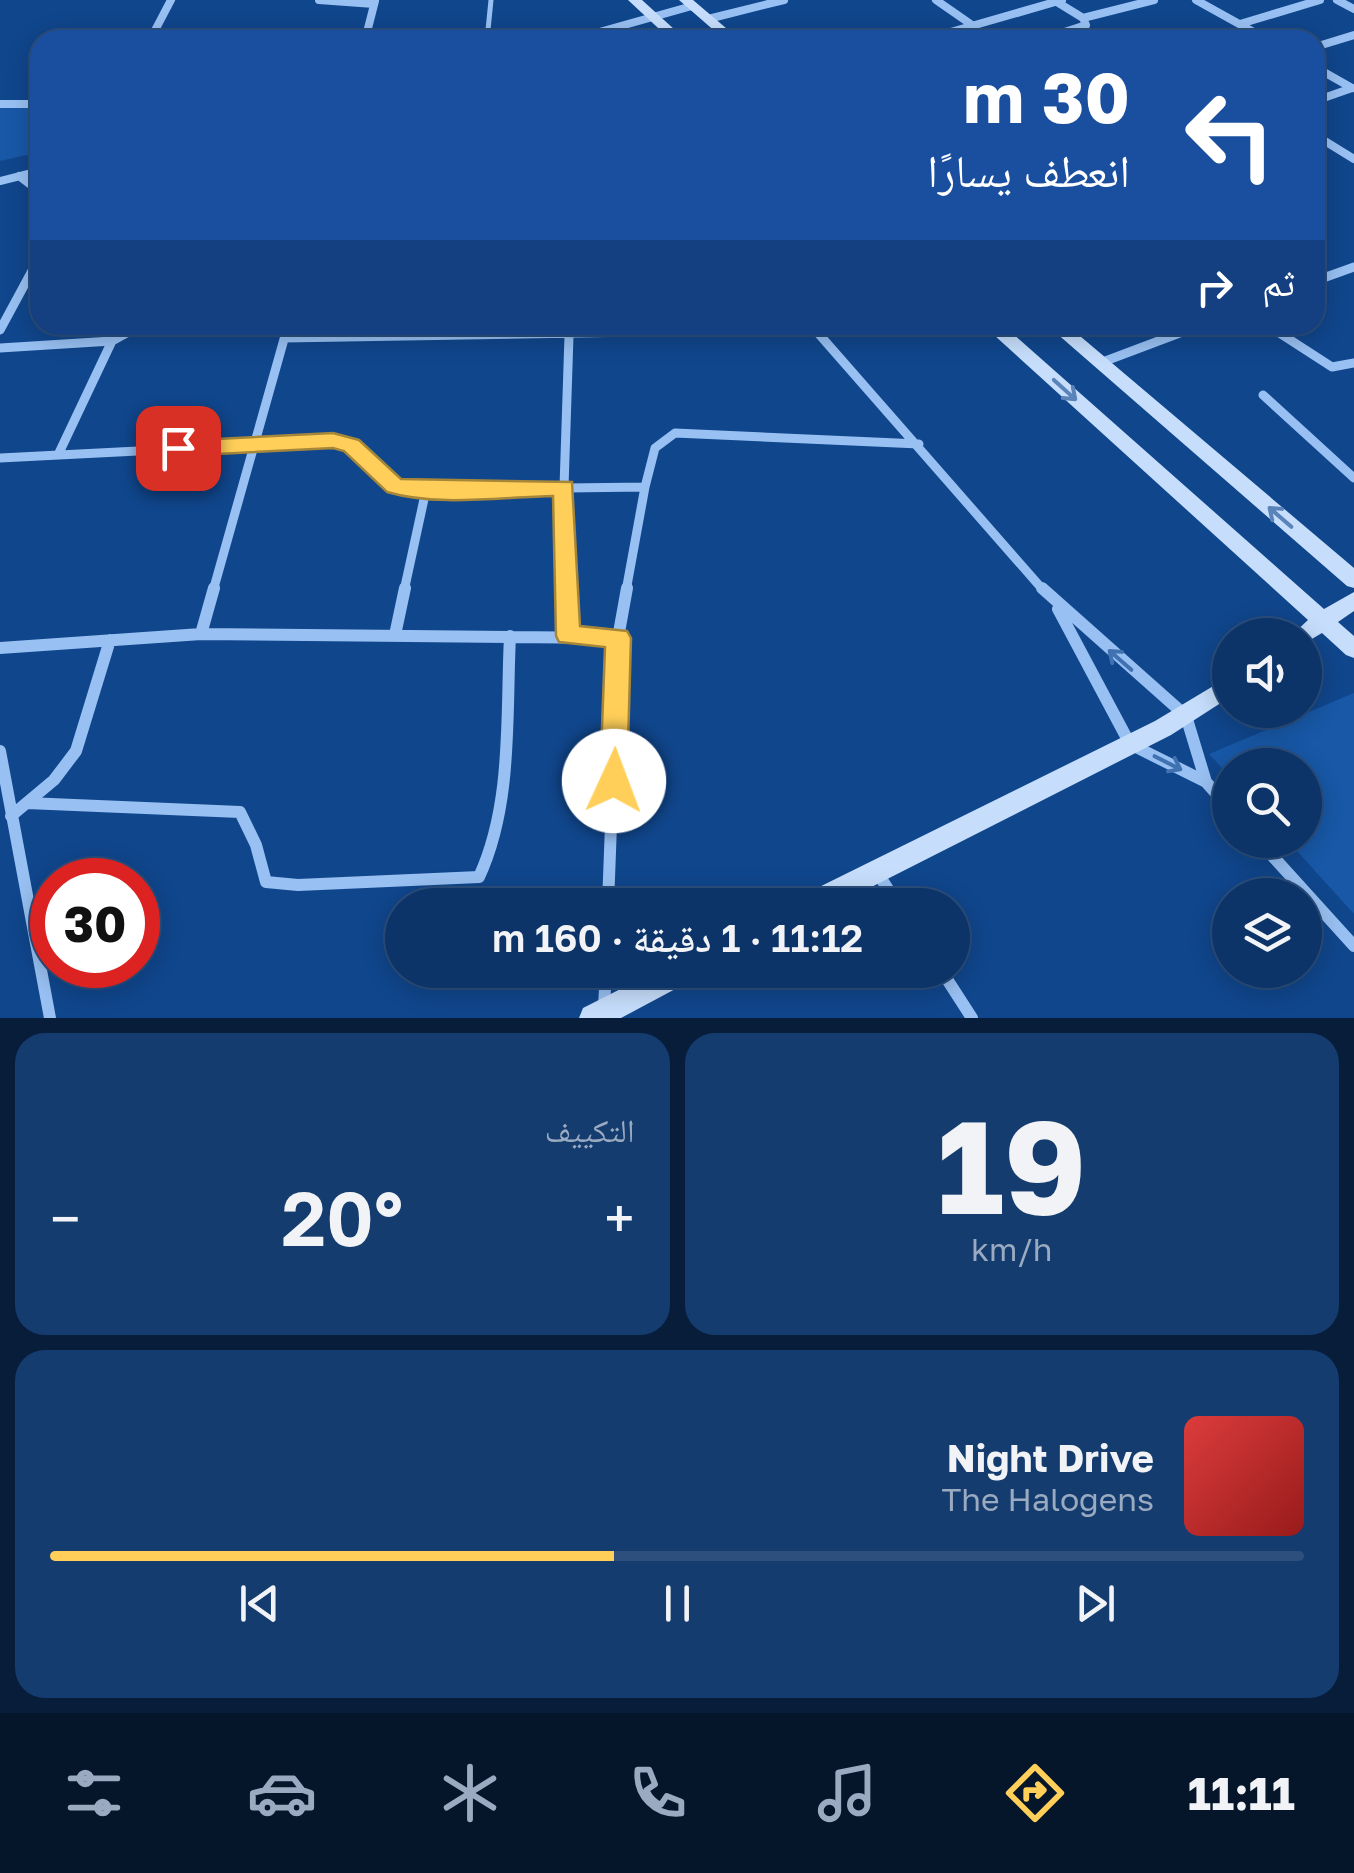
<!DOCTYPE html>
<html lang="ar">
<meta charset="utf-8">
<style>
body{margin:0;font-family:"Golos Text","Noto Naskh Arabic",sans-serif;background:#153c6f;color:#f1f3f6;direction:rtl;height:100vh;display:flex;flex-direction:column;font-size:38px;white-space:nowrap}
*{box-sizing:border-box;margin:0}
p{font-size:32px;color:#9aaac0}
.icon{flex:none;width:55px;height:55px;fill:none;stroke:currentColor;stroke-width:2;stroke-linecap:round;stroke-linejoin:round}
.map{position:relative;height:1018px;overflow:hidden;direction:ltr}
.drawer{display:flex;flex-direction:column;gap:15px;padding:15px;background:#071d3a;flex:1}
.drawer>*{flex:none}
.top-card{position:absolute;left:30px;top:30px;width:1295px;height:305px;border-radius:30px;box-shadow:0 5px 25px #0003,0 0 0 2px #2c4f7d;direction:rtl;background:#1a4fa0;color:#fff;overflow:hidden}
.tools{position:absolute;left:1212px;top:618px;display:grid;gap:20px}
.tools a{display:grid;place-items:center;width:110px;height:110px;border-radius:50%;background:#0c3469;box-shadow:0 5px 25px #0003,0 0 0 2px #2c4f7d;font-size:50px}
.speed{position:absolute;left:30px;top:858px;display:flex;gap:20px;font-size:50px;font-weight:700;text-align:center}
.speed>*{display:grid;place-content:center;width:130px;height:130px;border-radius:50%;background:#0c3469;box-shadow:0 5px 25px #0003,0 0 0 2px #2c4f7d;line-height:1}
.speed .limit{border:15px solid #d22;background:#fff;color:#111}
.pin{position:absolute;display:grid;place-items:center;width:85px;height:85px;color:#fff;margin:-42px;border-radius:20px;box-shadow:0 5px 15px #0006}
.me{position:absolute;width:110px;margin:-55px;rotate:2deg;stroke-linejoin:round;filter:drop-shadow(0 0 8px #0008)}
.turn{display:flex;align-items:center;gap:35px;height:210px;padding:0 30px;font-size:45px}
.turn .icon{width:130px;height:130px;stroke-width:2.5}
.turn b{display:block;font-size:70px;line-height:85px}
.then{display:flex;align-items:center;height:95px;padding:0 30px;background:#0003;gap:20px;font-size:38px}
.big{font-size:75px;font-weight:600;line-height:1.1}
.drawer .card{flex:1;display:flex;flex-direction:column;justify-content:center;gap:15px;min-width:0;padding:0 35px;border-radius:30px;background:#153c6f}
.drawer .dial{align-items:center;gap:0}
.dial b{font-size:130px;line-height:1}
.song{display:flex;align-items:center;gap:30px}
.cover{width:120px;height:120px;border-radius:15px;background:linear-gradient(135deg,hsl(0 70% 55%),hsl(0 70% 35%))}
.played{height:10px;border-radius:5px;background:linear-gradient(90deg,#ffcf59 45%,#2c4f7d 45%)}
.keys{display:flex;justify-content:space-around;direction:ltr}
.heat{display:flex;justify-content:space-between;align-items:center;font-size:55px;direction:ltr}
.drawer .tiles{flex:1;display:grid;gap:15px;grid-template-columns:1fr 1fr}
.card:last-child{grid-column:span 2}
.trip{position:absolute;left:385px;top:888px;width:585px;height:100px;border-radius:50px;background:#0c3469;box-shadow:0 5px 25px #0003,0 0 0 2px #2c4f7d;font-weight:600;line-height:100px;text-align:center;direction:rtl}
.menu{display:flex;height:160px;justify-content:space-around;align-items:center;background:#05152a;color:#9aaac0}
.menu .icon{width:70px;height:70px}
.menu .current{color:#ffcf59}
.menu b{font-size:45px;color:#f1f3f6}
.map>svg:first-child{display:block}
.green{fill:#1858a7}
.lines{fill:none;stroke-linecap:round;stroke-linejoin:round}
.lane{stroke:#98c0f2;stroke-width:5}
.street-far2{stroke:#98c0f2;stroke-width:8}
.street-far1{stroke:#98c0f2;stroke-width:9}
.street{stroke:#98c0f2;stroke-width:12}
.secondary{fill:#c6defc;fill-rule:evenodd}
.oneway{stroke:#5983b9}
.oneway2{stroke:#4071b0}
.route{fill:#ffcf59;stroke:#a6873a;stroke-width:2.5}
</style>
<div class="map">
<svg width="1354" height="1018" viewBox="0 0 1354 1018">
<rect width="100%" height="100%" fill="#10468c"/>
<path class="green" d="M 0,107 L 40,107 L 40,152 L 0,161 Z
M 1354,693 L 1354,914 L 1287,840 L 1305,840 L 1305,765 L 1230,765 L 1230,777 L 1209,754 Z"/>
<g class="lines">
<path class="lane" d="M 487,40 L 491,0"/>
<path class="street-far2" d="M 319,0 L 374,4
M 936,0 L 972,25
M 1196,0 L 1268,40
M 1337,0 L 1354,9
M 1083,18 L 1154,0
M 708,19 L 784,0
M 1240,24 L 1320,0
M 150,40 L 171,0
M 365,40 L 375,1
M 571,40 L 692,6
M 923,40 L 1062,0
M 1040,40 L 1086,25 L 1083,18 L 1057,2
M 1315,47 L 1354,35
M 1315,67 L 1352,88
M 1315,101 L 1352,88
M 0,104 L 40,104
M 1315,135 L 1354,159
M 19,176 L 40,192
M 0,181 L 40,171"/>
<path class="street-far1" d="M 1315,281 L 1354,267
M 811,325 L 1044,591
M 1267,325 L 1332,367 L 1354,363
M 0,330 L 40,256
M 285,338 L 815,329 L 827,325
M 0,348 L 112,341 L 141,325
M 1100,363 L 1201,325
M 1263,395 L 1354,478
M 58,455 L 112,341
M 0,458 L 333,441 C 365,452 384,481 416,490 L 645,487 L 626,591
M 645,487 L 655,448 L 675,433 L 919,444
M 213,591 L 288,325
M 404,591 L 426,490
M 567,591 L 564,487 L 569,336"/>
<path class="street" d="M 567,588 L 568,636
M 1042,588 L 1186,716 L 1206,782
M 1058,609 L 1130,744 L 1206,782 L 1230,809
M 201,634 L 214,588
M 395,635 L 405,588
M 0,648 L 201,634 L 618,638
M 0,751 L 50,1018
M 27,803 L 240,812 L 256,845 L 266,882 L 298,885 L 479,877 C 513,804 506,714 510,636
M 11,816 L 54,780 L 76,751 L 110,640
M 1258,840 L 1354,946
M 877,872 L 898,905
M 608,905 L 618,638 L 627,588
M 941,970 L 972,1018
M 604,1007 L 606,970"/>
<path class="secondary" d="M 628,0 L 642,0 L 686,40 L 671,40 Z
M 679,0 L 693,0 L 740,40 L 725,40 Z
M 983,325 L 1003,325 L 1324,609 L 1354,592 L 1354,611 L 1338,622 L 1354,636 L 1354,658 L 1346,655 L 1322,633 L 1305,643 L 1305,635 L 1292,635 L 1308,620 Z
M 1047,325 L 1067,325 L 1354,568 L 1354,588 L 1347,586 Z
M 1230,676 L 1230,697 L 1171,735 L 836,905 L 797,905 L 801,896 L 1155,721 Z
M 658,970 L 698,970 L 694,979 L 621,1018 L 579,1018 L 583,1008 Z"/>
</g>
<defs><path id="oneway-shaft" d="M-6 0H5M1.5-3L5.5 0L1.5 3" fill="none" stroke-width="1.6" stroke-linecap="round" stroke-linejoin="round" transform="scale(2.5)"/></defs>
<g class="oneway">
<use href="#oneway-shaft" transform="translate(1065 390) rotate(42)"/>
<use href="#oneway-shaft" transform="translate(1280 517) rotate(-139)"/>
</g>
<g class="oneway2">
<use href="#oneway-shaft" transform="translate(1120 660) rotate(-139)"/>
<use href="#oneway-shaft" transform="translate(1168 763) rotate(27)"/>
</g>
<path class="route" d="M 333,433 L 359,440 L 401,479 L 572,482 L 580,626 L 627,631 L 631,638 L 627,781 L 623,789 L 614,793 L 604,789 L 600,781 L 605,647 L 559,642 L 556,636 L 553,496 C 500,497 438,507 387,492 L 344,451 L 333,448 L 178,456 L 167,448 L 178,441 Z"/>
</svg>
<div class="tools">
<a><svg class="icon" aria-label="sound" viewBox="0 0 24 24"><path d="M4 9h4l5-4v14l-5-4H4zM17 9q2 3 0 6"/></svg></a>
<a><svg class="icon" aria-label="search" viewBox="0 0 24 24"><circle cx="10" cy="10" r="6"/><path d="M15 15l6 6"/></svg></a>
<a><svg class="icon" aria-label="layers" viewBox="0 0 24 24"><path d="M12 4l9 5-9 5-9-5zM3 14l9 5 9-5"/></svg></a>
</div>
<div class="speed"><div class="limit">30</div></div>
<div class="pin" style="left:178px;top:448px;background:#d93025"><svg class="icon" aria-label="arrive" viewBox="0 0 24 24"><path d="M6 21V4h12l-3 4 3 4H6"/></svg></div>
<svg class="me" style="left:614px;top:781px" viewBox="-20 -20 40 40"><circle r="19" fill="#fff"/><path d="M0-13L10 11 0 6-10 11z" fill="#ffcf59"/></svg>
<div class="trip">11:12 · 1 دقيقة · 160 m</div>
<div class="top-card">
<div class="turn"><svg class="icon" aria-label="left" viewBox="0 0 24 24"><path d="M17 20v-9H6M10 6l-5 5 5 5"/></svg><div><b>30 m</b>انعطف يسارًا</div></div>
<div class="then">ثم<svg class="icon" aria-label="right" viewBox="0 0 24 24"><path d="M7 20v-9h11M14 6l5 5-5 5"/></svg></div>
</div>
</div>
<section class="drawer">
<div class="tiles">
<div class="card dial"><b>19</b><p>km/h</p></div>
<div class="card"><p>التكييف</p>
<div class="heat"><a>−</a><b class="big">20°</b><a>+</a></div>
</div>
<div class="card">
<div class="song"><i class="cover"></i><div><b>Night Drive</b><p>The Halogens</p></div></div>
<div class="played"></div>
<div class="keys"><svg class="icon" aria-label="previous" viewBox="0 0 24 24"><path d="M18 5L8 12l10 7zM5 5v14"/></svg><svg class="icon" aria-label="pause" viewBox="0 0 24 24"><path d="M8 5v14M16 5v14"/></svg><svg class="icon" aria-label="next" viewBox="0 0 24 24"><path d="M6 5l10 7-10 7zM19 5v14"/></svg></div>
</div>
</div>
</section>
<nav class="menu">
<b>11:11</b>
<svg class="icon current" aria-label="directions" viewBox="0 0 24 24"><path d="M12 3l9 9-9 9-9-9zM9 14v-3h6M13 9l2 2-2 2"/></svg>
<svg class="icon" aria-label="music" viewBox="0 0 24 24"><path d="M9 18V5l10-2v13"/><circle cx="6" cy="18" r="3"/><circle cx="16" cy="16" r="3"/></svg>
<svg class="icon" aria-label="phone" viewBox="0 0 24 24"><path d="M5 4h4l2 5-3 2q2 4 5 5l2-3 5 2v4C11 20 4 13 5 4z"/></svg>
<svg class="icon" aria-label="climate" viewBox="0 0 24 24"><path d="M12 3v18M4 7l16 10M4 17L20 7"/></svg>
<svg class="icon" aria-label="car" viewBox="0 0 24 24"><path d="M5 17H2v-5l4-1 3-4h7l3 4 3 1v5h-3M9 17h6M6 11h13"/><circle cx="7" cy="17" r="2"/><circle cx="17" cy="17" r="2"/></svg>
<svg class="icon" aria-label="filters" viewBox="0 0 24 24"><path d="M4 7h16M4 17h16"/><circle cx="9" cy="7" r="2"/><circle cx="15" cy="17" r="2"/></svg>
</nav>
